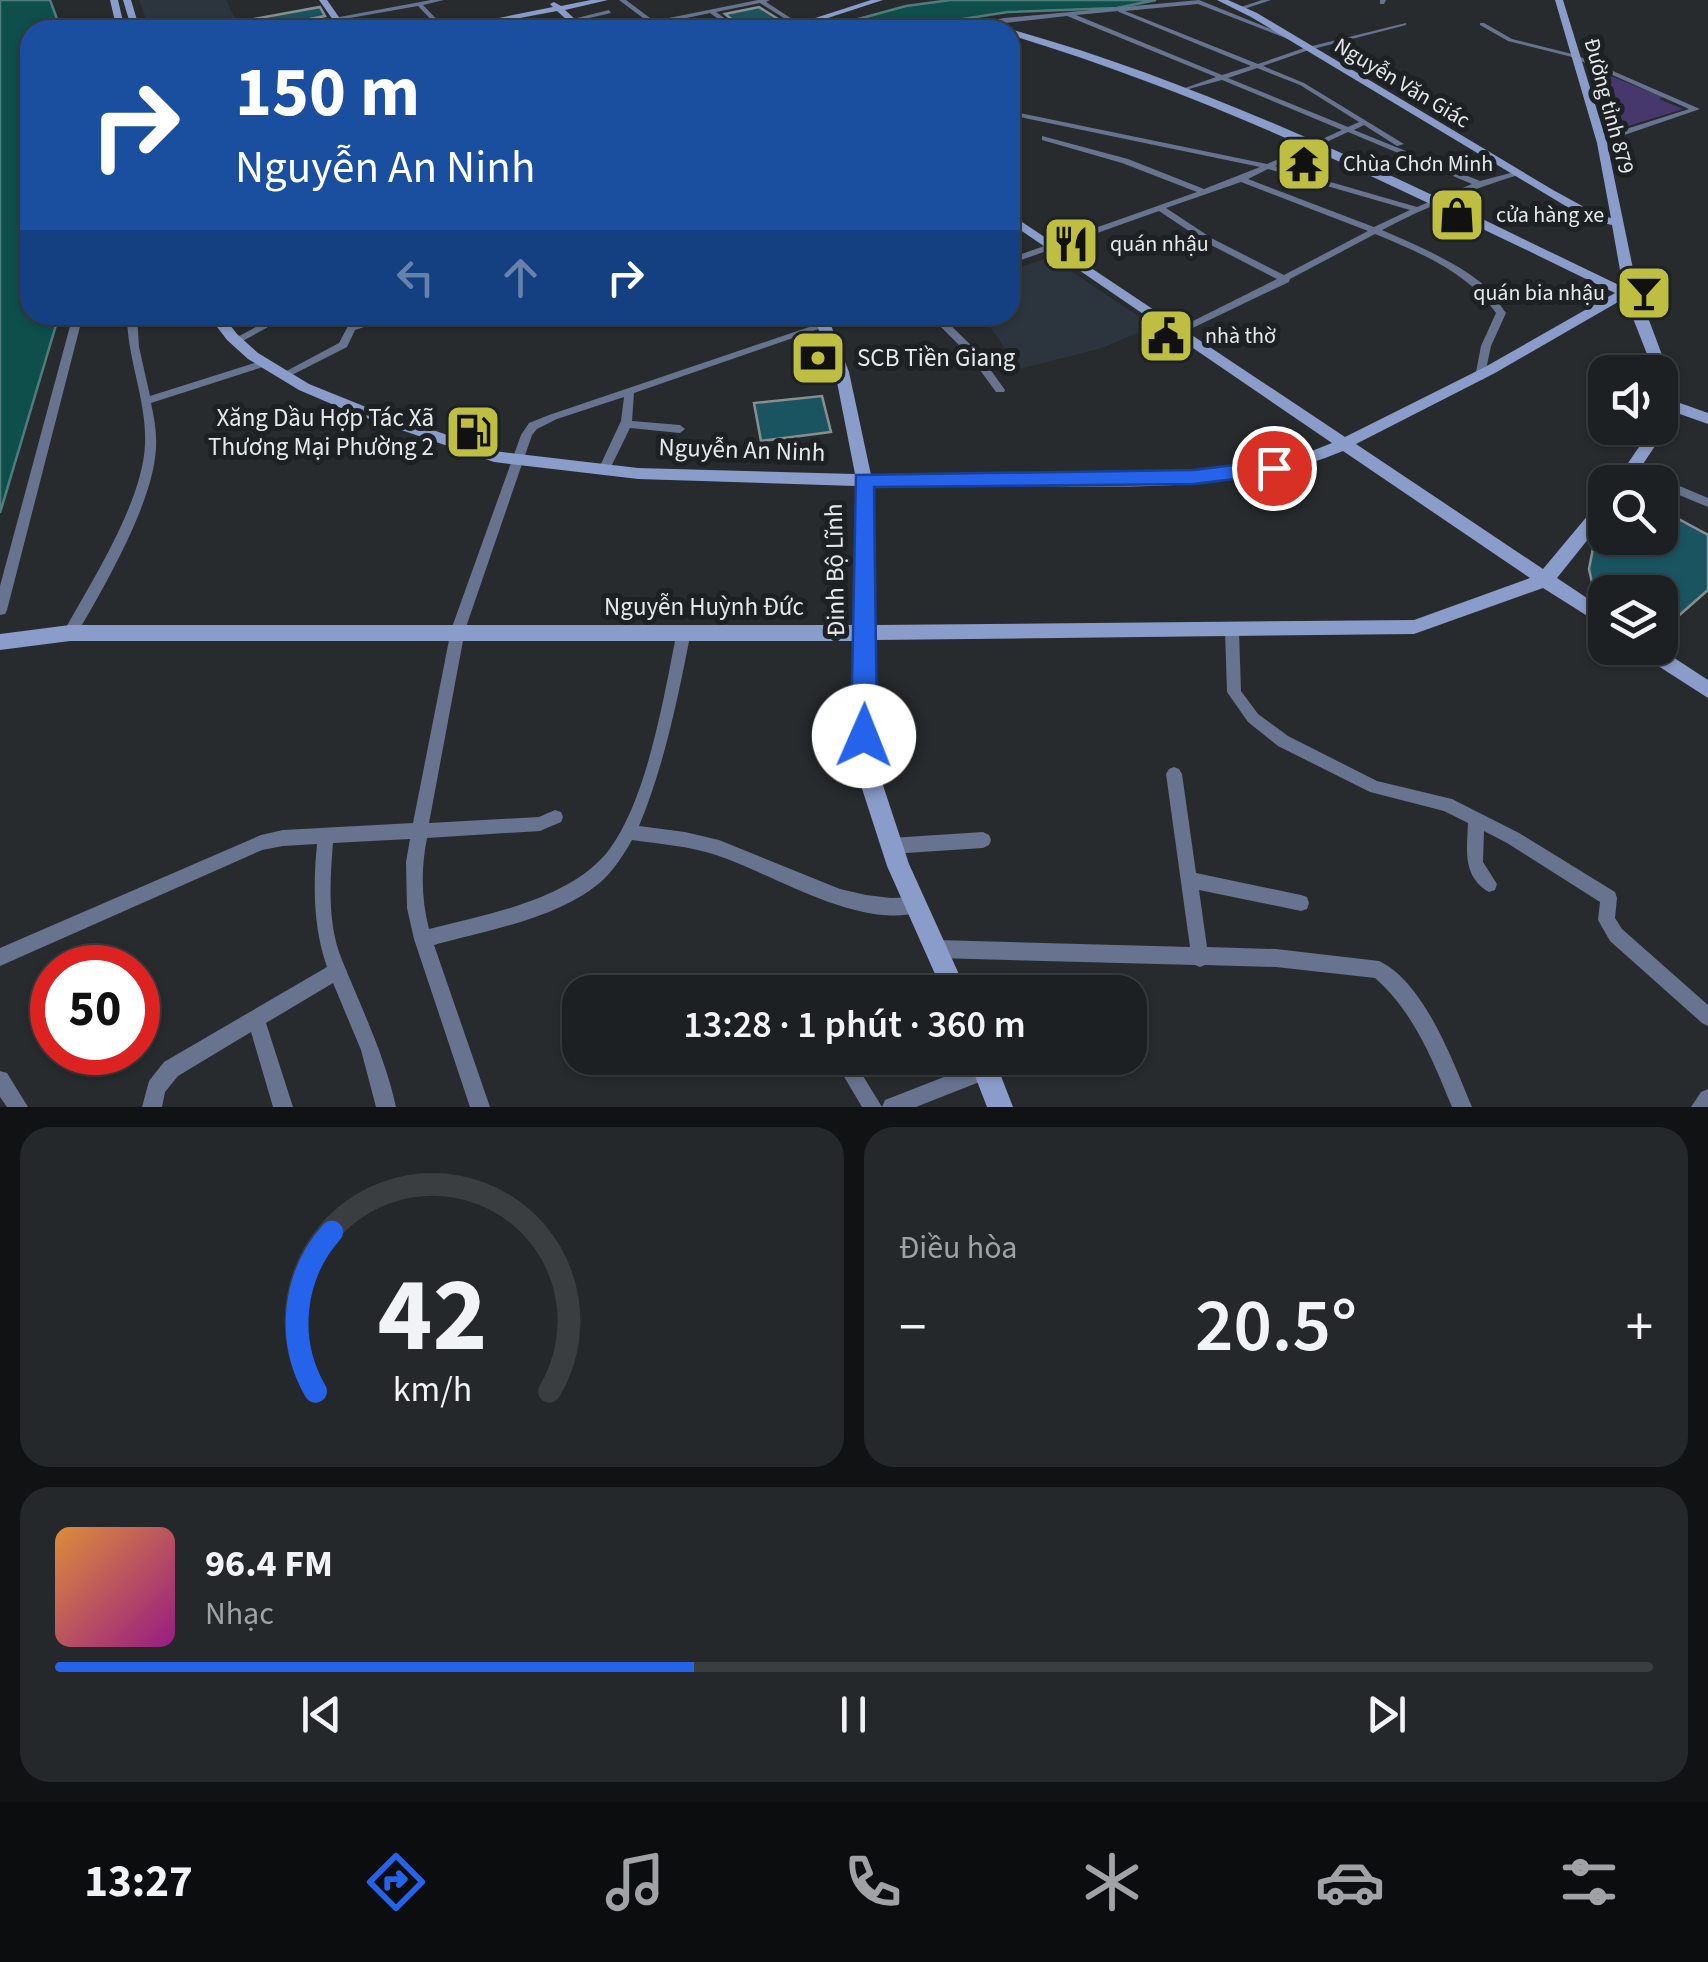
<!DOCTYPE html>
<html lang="vi">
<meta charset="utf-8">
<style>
body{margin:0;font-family:"Source Sans 3",sans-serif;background:#25282a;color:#f1f3f6;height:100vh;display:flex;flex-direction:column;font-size:38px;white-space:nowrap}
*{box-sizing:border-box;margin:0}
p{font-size:32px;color:#a0a3a5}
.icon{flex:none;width:55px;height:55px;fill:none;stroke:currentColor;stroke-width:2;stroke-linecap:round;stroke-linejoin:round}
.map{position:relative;height:1107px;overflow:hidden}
.drawer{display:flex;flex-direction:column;gap:20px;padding:20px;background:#101213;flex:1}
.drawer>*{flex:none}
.top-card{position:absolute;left:20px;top:20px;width:1000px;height:305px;border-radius:30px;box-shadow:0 2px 8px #0004,0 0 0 2px #3b3e40;background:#1a4fa0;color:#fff;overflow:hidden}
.tools{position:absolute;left:1588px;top:355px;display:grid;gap:20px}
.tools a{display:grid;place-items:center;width:90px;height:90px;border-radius:20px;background:#1d2022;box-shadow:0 2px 8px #0004,0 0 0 2px #3b3e40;font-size:50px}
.speed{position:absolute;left:30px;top:945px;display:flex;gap:20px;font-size:50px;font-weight:700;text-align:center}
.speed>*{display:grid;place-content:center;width:130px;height:130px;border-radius:50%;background:#1d2022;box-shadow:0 2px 8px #0004,0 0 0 2px #3b3e40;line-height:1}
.speed .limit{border:15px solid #d22;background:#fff;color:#111}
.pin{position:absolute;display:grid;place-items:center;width:85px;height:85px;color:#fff;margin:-42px;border:5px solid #fff;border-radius:50%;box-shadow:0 2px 10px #0007}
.me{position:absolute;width:110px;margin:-55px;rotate:1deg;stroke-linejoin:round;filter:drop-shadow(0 0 8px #0008)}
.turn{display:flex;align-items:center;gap:35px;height:210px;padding:0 50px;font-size:45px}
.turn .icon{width:130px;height:130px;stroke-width:2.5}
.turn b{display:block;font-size:70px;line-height:85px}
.lanes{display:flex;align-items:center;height:95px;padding:0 50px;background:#0003;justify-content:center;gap:50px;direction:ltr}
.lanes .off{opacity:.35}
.big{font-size:75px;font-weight:600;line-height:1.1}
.drawer .card{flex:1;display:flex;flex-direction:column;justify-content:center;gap:15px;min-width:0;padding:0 35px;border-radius:30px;background:#25282a}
.drawer .dial{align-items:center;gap:0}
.dial svg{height:260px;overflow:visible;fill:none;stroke:#3b3e40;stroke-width:7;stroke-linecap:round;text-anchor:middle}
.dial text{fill:#f1f3f6;stroke:none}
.song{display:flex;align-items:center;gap:30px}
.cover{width:120px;height:120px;border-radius:15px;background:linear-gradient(135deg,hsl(30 70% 55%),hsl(310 70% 35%))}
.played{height:10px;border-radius:5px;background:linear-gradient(90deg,#2563eb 40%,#3b3e40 40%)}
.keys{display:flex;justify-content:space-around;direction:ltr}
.heat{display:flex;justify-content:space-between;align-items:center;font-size:55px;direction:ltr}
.drawer .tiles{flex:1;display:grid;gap:20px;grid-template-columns:1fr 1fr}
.card:last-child{grid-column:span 2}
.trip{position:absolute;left:562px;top:975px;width:585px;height:100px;border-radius:30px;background:#1d2022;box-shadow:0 2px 8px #0004,0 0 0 2px #3b3e40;font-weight:600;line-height:100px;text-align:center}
.tabs{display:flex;height:160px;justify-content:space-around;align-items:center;background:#0c0d0e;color:#a0a3a5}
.tabs .icon{width:70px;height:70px}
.tabs .current{color:#2563eb}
.tabs b{font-size:45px;color:#f1f3f6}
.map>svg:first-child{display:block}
.built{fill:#2c353d}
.green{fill:#46386c}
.water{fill:#0e4f4b;stroke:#4f7d7b;stroke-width:2.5}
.building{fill:#1a5461;stroke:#898f91;stroke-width:2.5}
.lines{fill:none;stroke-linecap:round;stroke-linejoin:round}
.street{fill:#67738f;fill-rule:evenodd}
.secondary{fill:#8a9cc9;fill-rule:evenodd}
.route{fill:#2563eb;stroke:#184099;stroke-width:2.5}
.labels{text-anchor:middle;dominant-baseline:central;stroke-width:10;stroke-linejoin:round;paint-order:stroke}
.far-street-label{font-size:22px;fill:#e6e9eb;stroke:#1d2124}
.far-poi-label{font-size:22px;fill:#e6e9eb;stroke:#1d2124;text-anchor:start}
.poi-label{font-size:25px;fill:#e6e9eb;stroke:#1d2124;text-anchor:start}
.street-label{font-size:25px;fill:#e6e9eb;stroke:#1d2124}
</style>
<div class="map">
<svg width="1708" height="1107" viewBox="0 0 1708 1107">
<rect width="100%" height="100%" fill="#272b2e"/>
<path class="built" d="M 139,0 L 226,0 L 241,30 L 150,30 Z
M 1050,257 L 1153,326 L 1102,348 L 1019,369 L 982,315 L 1010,315 L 1010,271 Z"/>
<path class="green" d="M 1598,71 L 1663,97 L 1659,99 L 1683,109 L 1622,128 L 1613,126 Z"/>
<path class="water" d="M 0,0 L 50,0 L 60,27 L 30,30 L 30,315 L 59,315 L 0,513 Z
M 951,0 L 1156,0 L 1117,8 L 1008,12 L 892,30 L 818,30 L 906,6 Z"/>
<path class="building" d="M 320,7 L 325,16 L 255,30 L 227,30 L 227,24 Z
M 759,7 L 786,24 L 766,30 L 745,30 L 725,14 Z
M 822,396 L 831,432 L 761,441 L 754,403 Z
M 1660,509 L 1708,535 L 1708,590 L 1660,632 L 1660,592 L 1605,592 L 1605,603 L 1593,587 L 1589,569 L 1594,543 L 1599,538 L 1660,538 Z"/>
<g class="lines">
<path class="street" d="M 431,0 L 444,0 L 423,5 L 447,30 L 441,30 L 418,6 L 282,30 L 269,30 Z
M 619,0 L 626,0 L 654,21 L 758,0 L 770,0 L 766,2 L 803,26 L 798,27 L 760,3 L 716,12 L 741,30 L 734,30 L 710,13 L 658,24 L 666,30 L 659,30 Z
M 1199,0 L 1293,38 L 1288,39 L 1198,4 L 1125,11 L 1258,64 L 1304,48 L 1406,23 L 1406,25 L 1309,50 L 1263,66 L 1304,83 L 1404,144 L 1397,146 L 1364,125 L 1354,130 L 1480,181 L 1518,171 L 1518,175 C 1470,190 1425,207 1382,230 C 1414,244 1469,267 1492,293 C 1497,299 1501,307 1506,313 L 1491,346 L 1484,379 L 1480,380 L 1475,377 L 1481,346 L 1496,313 C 1469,273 1419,252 1375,234 L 1290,279 L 1289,282 L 1178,335 L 1173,332 L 1175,330 L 1277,279 L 1207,243 L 1159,211 L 1010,264 L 1010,258 L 1197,192 L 1122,163 L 1042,140 L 1042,136 L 1128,159 L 1204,189 L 1260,167 L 1010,115 L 1010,111 L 1267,164 L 1342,130 L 1222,80 L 1185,90 L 1185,88 L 1216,77 L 1067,16 L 942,30 L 1004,18 ZM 1118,11 L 1119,12 L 1251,66 L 1222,75 L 1076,15 ZM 1257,68 L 1300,85 L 1359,122 L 1348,127 L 1228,78 ZM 1348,132 L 1472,184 L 1417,207 L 1275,166 ZM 1268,169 L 1410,210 L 1374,227 L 1248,179 ZM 1241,182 L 1368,231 L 1284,275 L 1213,239 L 1166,208 Z
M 1262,0 L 1271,0 L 1241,10 L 1238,8 Z
M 1380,0 L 1386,0 L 1384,4 L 1380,4 Z
M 609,10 L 611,13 L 572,22 L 569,20 Z
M 1480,23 L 1484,23 L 1512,39 L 1576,55 L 1700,109 L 1604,142 L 1598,142 L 1598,138 L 1689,109 L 1572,57 L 1508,41 L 1480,25 Z
M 73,315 L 83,315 L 7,610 L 5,614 L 0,615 L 0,586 Z
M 127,315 L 137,315 L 139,347 L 150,396 L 261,361 L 265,360 L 270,363 L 269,365 L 151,403 C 155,421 158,439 155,458 C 148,512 103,589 75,637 L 70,638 L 65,637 L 63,633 C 91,582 143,502 145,444 C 147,401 127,359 127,315 Z
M 278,315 L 290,315 L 239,343 L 231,343 L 230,341 Z
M 385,315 L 400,315 L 355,330 L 347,347 L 288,377 L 284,378 L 279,375 L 339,343 L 348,326 Z
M 845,315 L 859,315 L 634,393 L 632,421 L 680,425 L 685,429 L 680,433 L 630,428 L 609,471 L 605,472 L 599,468 L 621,421 L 624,397 L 557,419 L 537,429 L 532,435 L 465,630 L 429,823 L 539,817 L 555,810 L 561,812 L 563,817 L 561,822 L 540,831 L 427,838 C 421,868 421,898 429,929 C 476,917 525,908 568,884 C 583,876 598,864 609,850 C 648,797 664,696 677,631 L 679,627 L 684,626 L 689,627 L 691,631 C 678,698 665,763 639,826 L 685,832 L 719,840 L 840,889 L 866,895 L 891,898 L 917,897 L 923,899 L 925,905 L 923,911 C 861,932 774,874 716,855 C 689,846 660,844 632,840 C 624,854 616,867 604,879 C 562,918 488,930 434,945 L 490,1107 L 470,1107 L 414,939 L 407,908 L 406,862 L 410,839 L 333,843 C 330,880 327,924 342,960 C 361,1007 385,1056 396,1107 L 376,1107 L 361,1050 L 333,983 L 266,1023 L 293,1107 L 273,1107 L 251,1032 L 178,1076 L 165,1092 L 162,1107 L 142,1107 L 149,1081 L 164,1062 L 327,967 C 313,927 313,885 317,844 L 283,846 L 262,850 L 0,966 L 0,948 L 261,835 L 283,830 L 413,823 L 451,630 L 521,435 L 529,423 L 549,415 Z
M 929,315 L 940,315 L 977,351 L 1005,390 L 1004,392 L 996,392 L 969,355 Z
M 1632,466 L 1708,498 L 1708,507 L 1660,487 L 1660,482 L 1650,482 L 1628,473 L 1626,470 Z
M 1232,626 L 1237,627 L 1239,631 L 1241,691 L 1258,714 L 1288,736 L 1377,781 L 1452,799 L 1519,833 L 1615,892 L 1617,898 L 1615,918 L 1622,929 L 1708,1005 L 1708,1026 L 1702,1023 L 1610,941 L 1598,920 L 1600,902 L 1507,843 L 1484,831 L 1483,862 L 1497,884 L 1495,890 L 1489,892 C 1462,876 1467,850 1468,823 L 1444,811 L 1370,792 L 1278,746 L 1248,722 L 1227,692 L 1225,631 L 1227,627 Z
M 1174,767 L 1179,769 L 1182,774 L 1196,873 L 1301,895 L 1307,897 L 1309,903 L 1307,909 L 1301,911 L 1199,890 L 1207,947 L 1276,949 L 1379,961 C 1425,983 1453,1062 1472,1107 L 1452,1107 C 1433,1061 1414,1012 1375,978 L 1276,967 L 1205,965 L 1200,967 L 1195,965 L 937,958 L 931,955 L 928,949 L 931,943 L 937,940 L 1190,947 L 1166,774 L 1169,769 Z
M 983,832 L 989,835 L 991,840 L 989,845 L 983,848 L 891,854 L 885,851 L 883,846 L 885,841 L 891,838 Z
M 833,1058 L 852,1058 L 882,1107 L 885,1100 L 985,1061 L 992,1063 L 994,1070 L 992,1077 L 916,1107 L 862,1107 Z
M 0,1071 L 7,1073 L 28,1107 L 7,1107 L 0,1097 Z
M 1708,1089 L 1708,1107 L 1691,1107 L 1701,1092 Z"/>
<path class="secondary" d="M 110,0 L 118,0 L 125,30 L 117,30 Z
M 123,0 L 131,0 L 140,30 L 132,30 Z
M 319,0 L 327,0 L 348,30 L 340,30 Z
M 591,0 L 608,0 L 565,10 L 587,30 L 578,30 L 557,11 L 457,30 L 439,30 L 553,7 L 550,4 L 554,2 L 561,6 Z
M 871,0 L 883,0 L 791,30 L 778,30 Z
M 1217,0 L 1228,0 L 1257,13 L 1553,190 L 1597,214 L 1611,218 L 1597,143 L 1555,0 L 1563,0 L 1607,143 L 1637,288 L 1680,403 L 1708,413 L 1708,424 L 1677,413 L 1631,482 L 1615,482 L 1652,428 L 1660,428 L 1660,415 L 1666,406 L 1660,388 L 1660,372 L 1654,372 L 1625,298 L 1495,373 L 1356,444 L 1543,569 L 1599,502 L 1605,500 L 1605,518 L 1557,578 L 1605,610 L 1605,627 L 1543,588 L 1414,634 L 875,640 L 878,770 L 909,864 L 967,992 L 943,992 L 887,866 L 856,770 L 856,641 L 70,641 L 0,650 L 0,634 L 70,625 L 856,625 L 855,486 L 638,479 L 494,462 L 355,414 L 299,390 L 248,359 L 227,340 L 208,315 L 222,315 L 237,334 L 258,353 L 309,384 L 366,407 L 494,451 L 638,468 L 855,474 L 835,372 L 813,315 L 827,315 L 849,372 L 871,475 C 928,475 985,474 1041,475 C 1137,476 1242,481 1332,443 L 1010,223 L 1010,214 L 1345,437 L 1485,367 L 1615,293 C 1415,196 1224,100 1010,35 L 1008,30 L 1010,29 C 1225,89 1423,191 1623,287 L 1612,225 L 1589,220 L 1251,17 ZM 1343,451 L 1530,578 L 1414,620 L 874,625 L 871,486 C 928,486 984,485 1040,486 C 1141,487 1248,491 1343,451 Z
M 981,19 L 1006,28 L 1007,30 L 995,30 L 978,24 Z
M 1635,648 L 1659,648 L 1708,680 L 1708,698 L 1638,653 Z
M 968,1058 L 994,1058 L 1013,1107 L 987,1107 Z"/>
</g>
<path class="route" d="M 1274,460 L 1281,462 L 1284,468 L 1281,473 L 1194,484 L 874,487 L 877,736 L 873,745 L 864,748 L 855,745 L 851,736 L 856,475 L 1194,470 Z"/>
<defs>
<g id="temple-square" transform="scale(2.875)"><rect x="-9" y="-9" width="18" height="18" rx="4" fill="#bebf42" stroke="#1d2124"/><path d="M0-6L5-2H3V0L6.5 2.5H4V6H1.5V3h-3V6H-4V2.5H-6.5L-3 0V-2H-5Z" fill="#111"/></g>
<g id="shop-square" transform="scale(2.875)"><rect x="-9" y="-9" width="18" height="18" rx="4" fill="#bebf42" stroke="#1d2124"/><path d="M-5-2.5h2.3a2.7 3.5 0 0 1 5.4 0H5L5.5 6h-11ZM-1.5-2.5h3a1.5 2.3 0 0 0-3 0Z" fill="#111"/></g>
<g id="restaurant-square" transform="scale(2.875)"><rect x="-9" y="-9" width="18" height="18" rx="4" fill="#bebf42" stroke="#1d2124"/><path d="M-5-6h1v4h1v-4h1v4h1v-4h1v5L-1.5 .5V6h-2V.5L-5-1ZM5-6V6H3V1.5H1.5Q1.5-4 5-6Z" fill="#111"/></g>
<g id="bar-square" transform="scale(2.875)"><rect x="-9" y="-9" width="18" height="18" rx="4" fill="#bebf42" stroke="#1d2124"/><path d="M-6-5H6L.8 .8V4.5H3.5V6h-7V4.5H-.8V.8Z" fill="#111"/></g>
<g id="civic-square" transform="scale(2.875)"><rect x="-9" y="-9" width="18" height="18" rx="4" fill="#bebf42" stroke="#1d2124"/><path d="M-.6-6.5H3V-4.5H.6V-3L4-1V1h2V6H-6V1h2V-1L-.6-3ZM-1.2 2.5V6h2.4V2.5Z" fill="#111"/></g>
<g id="bank-square" transform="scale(2.875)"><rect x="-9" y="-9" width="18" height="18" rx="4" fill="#bebf42" stroke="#1d2124"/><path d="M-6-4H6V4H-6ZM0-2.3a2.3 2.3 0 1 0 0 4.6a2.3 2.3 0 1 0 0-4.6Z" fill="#111"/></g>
<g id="fuel-square" transform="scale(2.875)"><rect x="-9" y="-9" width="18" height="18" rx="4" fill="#bebf42" stroke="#1d2124"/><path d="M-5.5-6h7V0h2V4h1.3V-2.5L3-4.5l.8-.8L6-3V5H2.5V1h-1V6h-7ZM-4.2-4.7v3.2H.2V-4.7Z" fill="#111"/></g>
</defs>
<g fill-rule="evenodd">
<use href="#temple-square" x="1304" y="164"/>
<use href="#shop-square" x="1457" y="215"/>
<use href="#restaurant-square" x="1071" y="244"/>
<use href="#bar-square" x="1644" y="293"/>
<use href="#civic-square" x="1166" y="336"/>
<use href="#bank-square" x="818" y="358"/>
<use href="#fuel-square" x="473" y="432"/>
</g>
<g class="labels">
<g class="far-street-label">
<text transform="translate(1402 83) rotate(31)">Nguyễn Văn Giác</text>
<text transform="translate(1609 106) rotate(75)">Đường tỉnh 879</text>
</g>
<g class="far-poi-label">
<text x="1343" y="164">Chùa Chơn Minh</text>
<text x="1496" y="215">cửa hàng xe</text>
<text x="1110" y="244">quán nhậu</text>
<text x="1605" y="293" text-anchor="end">quán bia nhậu</text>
<text x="1205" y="336">nhà thờ</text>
</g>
<g class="poi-label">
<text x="857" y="358">SCB Tiền Giang</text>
<text x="434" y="418" text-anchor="end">Xăng Dầu Hợp Tác Xã<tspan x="434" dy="29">Thương Mại Phường 2</tspan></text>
</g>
<g class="street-label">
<text transform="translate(742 450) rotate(2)">Nguyễn An Ninh</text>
<text transform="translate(835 570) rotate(-91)">Đinh Bộ Lĩnh</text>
<text x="704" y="607">Nguyễn Huỳnh Đức</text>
</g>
</g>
</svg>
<div class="tools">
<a><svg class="icon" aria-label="sound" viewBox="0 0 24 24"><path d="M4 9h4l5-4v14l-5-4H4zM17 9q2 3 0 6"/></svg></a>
<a><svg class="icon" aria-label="search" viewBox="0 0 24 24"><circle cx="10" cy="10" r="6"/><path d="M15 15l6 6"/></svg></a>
<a><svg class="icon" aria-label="layers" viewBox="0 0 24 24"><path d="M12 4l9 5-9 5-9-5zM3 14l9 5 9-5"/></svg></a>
</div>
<div class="speed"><div class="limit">50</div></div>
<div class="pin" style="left:1274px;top:468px;background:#d93025"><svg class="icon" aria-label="arrive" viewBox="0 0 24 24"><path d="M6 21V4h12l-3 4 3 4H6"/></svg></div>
<svg class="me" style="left:864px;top:736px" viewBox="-20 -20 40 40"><circle r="19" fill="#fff"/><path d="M0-13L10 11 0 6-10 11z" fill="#2563eb"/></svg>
<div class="trip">13:28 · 1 phút · 360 m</div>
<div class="top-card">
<div class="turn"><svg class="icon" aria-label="right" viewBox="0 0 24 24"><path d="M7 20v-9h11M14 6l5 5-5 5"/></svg><div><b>150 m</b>Nguyễn An Ninh</div></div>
<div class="lanes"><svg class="icon off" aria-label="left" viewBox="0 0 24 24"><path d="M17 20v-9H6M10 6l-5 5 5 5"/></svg><svg class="icon off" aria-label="ahead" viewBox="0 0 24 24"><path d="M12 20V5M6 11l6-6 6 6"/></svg><svg class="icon" aria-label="right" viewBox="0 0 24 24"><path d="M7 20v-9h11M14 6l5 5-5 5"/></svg></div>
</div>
</div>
<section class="drawer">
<div class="tiles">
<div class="card dial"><svg viewBox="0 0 100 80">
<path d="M14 69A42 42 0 1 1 86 69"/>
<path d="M14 69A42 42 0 0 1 19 20" stroke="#2563eb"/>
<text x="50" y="56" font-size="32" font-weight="700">42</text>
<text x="50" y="72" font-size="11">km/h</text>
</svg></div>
<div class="card"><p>Điều hòa</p>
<div class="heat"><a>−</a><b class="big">20.5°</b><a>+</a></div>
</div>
<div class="card">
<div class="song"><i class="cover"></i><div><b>96.4 FM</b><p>Nhạc</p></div></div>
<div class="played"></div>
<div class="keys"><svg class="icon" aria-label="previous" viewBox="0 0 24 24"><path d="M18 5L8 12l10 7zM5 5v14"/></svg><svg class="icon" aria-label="pause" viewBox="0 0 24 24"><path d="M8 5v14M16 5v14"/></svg><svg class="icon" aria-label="next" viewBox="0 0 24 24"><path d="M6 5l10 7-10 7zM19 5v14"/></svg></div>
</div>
</div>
</section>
<nav class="tabs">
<b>13:27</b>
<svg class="icon current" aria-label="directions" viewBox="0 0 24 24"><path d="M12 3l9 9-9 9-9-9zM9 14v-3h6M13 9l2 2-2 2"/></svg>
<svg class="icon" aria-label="music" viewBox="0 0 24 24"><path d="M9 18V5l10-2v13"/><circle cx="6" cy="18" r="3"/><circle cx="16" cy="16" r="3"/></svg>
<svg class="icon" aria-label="phone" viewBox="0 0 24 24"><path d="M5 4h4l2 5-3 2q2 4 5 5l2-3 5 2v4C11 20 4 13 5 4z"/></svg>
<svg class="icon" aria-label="climate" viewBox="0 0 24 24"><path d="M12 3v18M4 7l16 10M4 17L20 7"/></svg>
<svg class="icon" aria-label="car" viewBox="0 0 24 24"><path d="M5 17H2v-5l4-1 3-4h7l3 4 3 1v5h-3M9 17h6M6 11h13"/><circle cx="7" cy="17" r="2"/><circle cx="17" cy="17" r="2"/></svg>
<svg class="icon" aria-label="filters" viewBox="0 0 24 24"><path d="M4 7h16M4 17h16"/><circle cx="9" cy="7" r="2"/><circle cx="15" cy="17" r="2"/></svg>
</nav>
